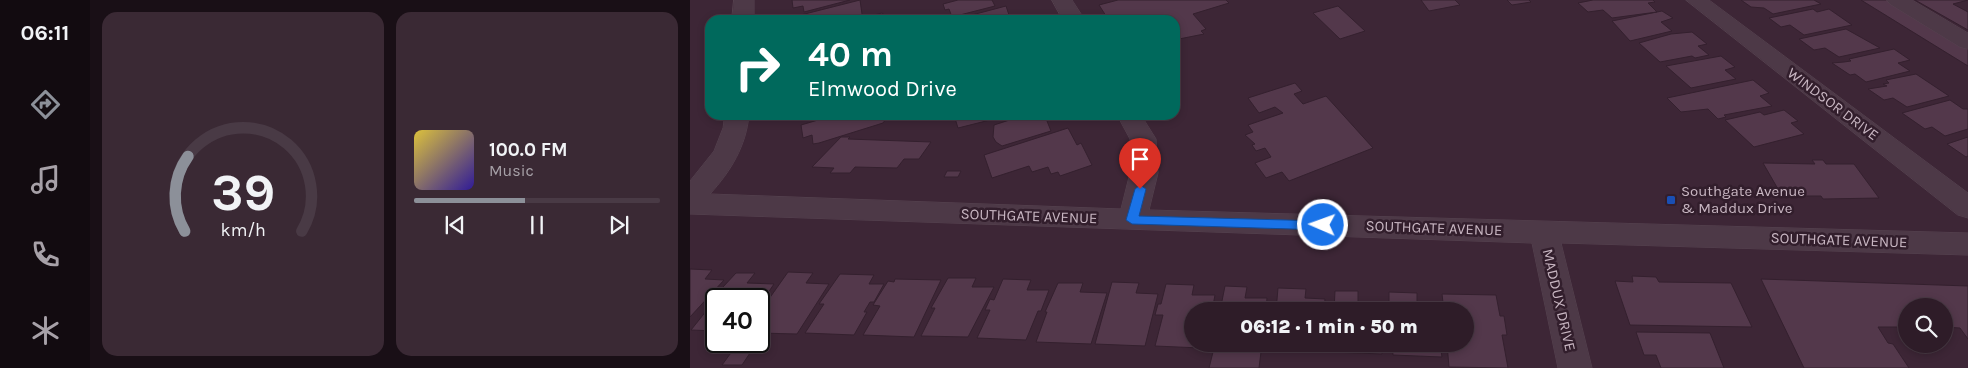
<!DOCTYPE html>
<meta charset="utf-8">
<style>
body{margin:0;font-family:Karla,sans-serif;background:#3a2934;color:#f1f3f6;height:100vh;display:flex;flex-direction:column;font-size:19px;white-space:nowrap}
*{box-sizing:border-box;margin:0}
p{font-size:16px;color:#a7a1a8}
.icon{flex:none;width:28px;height:28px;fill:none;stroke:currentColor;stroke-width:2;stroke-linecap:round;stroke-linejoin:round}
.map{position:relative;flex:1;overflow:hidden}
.sheet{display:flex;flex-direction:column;gap:12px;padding:12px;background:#190f16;width:600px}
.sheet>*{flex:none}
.hud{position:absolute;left:15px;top:15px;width:475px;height:105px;border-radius:15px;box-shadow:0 2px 8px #0003,0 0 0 1px #493a45;background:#00695c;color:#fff;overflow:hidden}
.tools{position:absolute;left:1208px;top:298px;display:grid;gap:10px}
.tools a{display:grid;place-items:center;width:55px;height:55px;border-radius:50%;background:#2e1c28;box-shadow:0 2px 8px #0003,0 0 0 1px #493a45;font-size:25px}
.speed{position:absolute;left:15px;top:288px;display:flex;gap:10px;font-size:25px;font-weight:700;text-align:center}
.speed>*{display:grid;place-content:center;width:65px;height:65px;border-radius:50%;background:#2e1c28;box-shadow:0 2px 8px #0003,0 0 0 1px #493a45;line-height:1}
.speed .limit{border:2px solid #111;border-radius:8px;background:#fff;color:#111}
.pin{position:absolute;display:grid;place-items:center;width:42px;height:42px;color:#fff;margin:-51px -21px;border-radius:50% 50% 50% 0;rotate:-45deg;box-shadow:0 0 5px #0007}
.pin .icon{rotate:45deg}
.me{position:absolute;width:55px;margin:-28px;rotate:272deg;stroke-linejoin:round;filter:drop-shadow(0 0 4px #0008)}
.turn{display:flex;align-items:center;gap:18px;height:105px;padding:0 20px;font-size:22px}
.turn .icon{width:65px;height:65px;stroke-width:2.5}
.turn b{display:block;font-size:35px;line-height:42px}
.sheet .tile{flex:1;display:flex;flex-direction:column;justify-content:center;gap:8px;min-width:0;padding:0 18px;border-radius:15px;background:#3a2934}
.sheet .dial{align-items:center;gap:0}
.dial svg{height:130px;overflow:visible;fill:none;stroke:#493a45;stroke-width:7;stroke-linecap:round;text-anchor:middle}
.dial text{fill:#f1f3f6;stroke:none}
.song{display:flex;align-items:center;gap:15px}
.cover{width:60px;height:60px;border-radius:8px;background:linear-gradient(135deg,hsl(50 70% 55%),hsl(250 70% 35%))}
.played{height:5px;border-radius:2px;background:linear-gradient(90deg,#8c9099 45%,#493a45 45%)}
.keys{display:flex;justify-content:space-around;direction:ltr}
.sheet .tiles{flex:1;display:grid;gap:12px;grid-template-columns:repeat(2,1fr)}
.trip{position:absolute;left:494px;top:302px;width:290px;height:50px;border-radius:25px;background:#2e1c28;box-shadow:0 2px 8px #0003,0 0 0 1px #493a45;font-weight:800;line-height:50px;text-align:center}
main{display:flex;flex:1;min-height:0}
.dock{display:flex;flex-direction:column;width:90px;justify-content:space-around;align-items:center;background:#120b10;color:#a7a1a8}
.dock .icon{width:35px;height:35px}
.dock .selected{color:#8c9099}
.dock b{font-size:22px;color:#f1f3f6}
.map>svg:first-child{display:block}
.building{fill:#53384b;stroke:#34202e}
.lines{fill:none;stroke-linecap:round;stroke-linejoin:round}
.minor-casing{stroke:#564350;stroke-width:1}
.minor{fill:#4d3947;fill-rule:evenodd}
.route{fill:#1a73e8;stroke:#114b97}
.transit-dot{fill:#1a4fb4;stroke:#321e2c;stroke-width:2}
.labels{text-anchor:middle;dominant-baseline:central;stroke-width:5;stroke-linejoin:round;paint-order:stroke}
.street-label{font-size:15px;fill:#c8b6c2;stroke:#321e2c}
.poi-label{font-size:15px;fill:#c8b6c2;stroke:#321e2c;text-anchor:start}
</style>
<main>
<nav class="dock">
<b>06:11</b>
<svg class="icon selected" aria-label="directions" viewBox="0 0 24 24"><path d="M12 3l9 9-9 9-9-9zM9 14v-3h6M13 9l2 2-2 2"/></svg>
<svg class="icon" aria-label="music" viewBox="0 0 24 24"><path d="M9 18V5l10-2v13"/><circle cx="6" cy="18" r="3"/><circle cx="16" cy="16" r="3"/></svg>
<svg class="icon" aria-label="phone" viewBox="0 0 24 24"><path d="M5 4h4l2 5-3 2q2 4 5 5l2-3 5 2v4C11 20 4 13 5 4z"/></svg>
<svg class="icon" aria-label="climate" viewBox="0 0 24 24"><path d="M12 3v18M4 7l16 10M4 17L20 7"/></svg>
</nav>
<section class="sheet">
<div class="tiles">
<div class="tile dial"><svg viewBox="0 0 100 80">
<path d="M14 69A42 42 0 1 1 86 69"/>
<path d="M14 69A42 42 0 0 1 16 23" stroke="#8c9099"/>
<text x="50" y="56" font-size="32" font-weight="700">39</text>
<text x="50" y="72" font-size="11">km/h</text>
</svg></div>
<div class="tile">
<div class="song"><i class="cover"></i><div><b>100.0 FM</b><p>Music</p></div></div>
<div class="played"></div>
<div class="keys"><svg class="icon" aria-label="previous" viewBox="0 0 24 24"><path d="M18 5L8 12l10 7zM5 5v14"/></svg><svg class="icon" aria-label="pause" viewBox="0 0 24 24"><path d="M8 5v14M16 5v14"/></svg><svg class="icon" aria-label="next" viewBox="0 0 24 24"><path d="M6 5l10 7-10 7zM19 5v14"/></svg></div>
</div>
</div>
</section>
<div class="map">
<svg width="1278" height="368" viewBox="0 0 1278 368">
<rect width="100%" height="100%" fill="#3d2636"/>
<path class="building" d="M 102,0 L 160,0 L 114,12 L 113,6 L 103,8 Z
M 170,0 L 172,14 L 169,17 L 158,20 L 103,20 L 103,17 Z
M 268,0 L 302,0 L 305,6 L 262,17 L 259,9 L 255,10 L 253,4 Z
M 428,0 L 536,0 L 539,3 L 503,14 L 516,29 L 511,31 L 514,34 L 489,39 L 485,38 L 485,20 L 414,20 L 418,19 L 409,5 Z
M 731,0 L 765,0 L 770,5 L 739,11 Z
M 817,0 L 839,0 L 841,2 L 822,5 Z
M 903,0 L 963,0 L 965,2 L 958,3 L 967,12 L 922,18 L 913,10 L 898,12 L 888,3 Z
M 1051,0 L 1124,0 L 1131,4 L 1083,14 L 1074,8 L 1061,7 Z
M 1171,0 L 1197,0 L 1278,48 L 1278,66 Z
M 1225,0 L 1278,0 L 1263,4 L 1278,12 L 1278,30 Z
M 316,6 L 319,15 L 311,17 L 313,20 L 263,20 Z
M 648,6 L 675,31 L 650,39 L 623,13 Z
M 1123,9 L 1127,12 L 1139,9 L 1162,25 L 1114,35 L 1100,25 L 1091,27 L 1079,18 Z
M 972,11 L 983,18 L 971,22 L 982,31 L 940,41 L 922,21 Z
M 192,13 L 196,16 L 195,20 L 164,20 Z
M 1156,29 L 1190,48 L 1149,57 L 1135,48 L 1124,50 L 1109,39 Z
M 1002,32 L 1017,44 L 1008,46 L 1019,55 L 1005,58 L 1002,56 L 970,62 L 949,43 L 981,34 Z
M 1204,49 L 1220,60 L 1208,63 L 1220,71 L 1176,82 L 1165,74 L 1160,75 L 1142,63 L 1154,62 L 1161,61 L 1159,59 Z
M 1031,56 L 1045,67 L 1035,70 L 1046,79 L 1001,88 L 976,66 Z
M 1226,74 L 1259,96 L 1217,107 L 1203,98 L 1194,100 L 1178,89 L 1197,86 L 1193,84 L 1199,83 L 1196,80 Z
M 1063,80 L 1079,93 L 1070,96 L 1082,106 L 1034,115 L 1036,117 L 1028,119 L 1018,109 L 991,112 L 977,98 Z
M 605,83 L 612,91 L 604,94 L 613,104 L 636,96 L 683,148 L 599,181 L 592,172 L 576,178 L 565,163 L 581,157 L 575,148 L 566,151 L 562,145 L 565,144 L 555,135 L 563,132 L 558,125 L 593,113 L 585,107 L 569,113 L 558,98 Z
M 1260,100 L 1273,109 L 1278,109 L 1278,129 L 1255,136 L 1242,127 L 1235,129 L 1212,113 Z
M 1094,110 L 1108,121 L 1101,123 L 1114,134 L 1064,147 L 1035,120 L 1070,112 L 1074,115 Z
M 145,115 L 195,115 L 196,119 L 193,123 L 129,143 L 123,144 L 122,135 L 113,138 L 111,125 Z
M 264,115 L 320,115 L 268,128 Z
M 335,115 L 366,115 L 367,118 L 357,121 L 361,131 L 312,146 L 306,142 L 303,137 L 304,125 Z
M 378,128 L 387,145 L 391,143 L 402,165 L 370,176 L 368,172 L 361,174 L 358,167 L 342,172 L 339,166 L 302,178 L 294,155 Z
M 151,137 L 160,137 L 158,139 L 241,142 L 229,159 L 214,159 L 207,168 L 165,167 L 160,173 L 140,173 L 144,168 L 122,167 Z
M 1278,137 L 1278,156 L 1276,157 L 1257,144 Z
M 1122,160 L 1133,160 L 1136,164 L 1164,164 L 1189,198 L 1133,199 L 1131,196 L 1092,196 L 1073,163 L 1125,164 Z
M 257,171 L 271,171 L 268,177 L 254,177 Z
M 0,269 L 22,270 L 15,279 L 34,280 L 0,317 Z
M 98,272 L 123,273 L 116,283 L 139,284 L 107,334 L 69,333 L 69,313 Z
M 46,273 L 65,273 L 57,283 L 84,284 L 69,306 L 69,299 L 26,299 L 26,331 L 1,330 L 25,300 L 21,300 Z
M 150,274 L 184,275 L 179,284 L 194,284 L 184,302 L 180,302 L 174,312 L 177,312 L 164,335 L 115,333 L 134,304 L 129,304 Z
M 942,276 L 966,277 L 969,282 L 1041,283 L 1062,327 L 940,325 L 925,281 L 943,282 Z
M 258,278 L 286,278 L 282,287 L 304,287 L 278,337 L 231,336 L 245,308 L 241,308 Z
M 205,279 L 251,280 L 224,337 L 173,335 L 190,306 L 183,305 L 198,281 L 204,282 Z
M 313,279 L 341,280 L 337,290 L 359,290 L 351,311 L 348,311 L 336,340 L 287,338 L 300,310 L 295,310 L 300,299 L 304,300 Z
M 1071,279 L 1278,286 L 1278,339 L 1270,328 L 1254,327 L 1254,306 L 1216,306 L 1216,327 L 1188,327 L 1198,343 L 1203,344 L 1219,368 L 1114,368 Z
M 422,282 L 449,283 L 446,293 L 468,294 L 455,346 L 405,344 Z
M 368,283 L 393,283 L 390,292 L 417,293 L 401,344 L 346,342 L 357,312 L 355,312 Z
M 476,284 L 504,285 L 502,295 L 525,295 L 522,311 L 502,311 L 502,344 L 511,344 L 511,348 L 465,346 L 473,315 L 465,315 L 468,304 L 471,304 Z
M 535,286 L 557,287 L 555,298 L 577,298 L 576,311 L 530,311 Z
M 588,288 L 616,289 L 615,298 L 635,299 L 634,311 L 586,311 Z
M 645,291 L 668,291 L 668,302 L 693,303 L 693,311 L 644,311 Z
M 699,292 L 727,293 L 727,302 L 751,303 L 752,311 L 697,311 L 699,311 Z
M 752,294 L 806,295 L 810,316 L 814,316 L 817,335 L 812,335 L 818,368 L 759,367 L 757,344 L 775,344 L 775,311 L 754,311 Z
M 946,332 L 1020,333 L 1034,368 L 971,368 L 966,355 L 954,355 Z
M 525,344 L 572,344 L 569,368 L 519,368 Z
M 582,344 L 633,344 L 632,351 L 582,349 Z
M 643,344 L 692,344 L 692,354 L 642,352 Z
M 702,344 L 750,344 L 752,357 L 703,355 Z
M 43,350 L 62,350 L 52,365 L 32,365 Z"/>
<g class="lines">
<g class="minor-casing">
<path id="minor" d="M 44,0 L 64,0 L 64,20 L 42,20 Z
M 362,0 L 382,0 L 395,20 L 373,20 Z
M 996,0 L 1019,0 L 1278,193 L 1278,218 L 1268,215 Z
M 1197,0 L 1222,0 L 1278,33 L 1278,49 L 1270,47 L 1200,4 Z
M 35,115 L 59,115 C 56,146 41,171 20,194 L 431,209 L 440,173 L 440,139 L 427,115 L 451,115 L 466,139 L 468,173 L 459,210 L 1278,233 L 1278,255 L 871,243 L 902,368 L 868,368 L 842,243 L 0,214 L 0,181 L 24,151 L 33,128 Z"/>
</g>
<use href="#minor" class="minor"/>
</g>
<path class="route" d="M 450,185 L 456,189 L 449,216 L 633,221 L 639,225 L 633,230 L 442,224 L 436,220 L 445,189 Z"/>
<rect class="transit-dot" x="976" y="195" width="10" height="10" rx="2.5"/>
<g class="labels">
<g class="street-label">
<text transform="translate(1143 104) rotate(37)">WINDSOR DRIVE</text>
<text transform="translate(339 216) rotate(2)">SOUTHGATE AVENUE</text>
<text transform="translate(744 228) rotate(2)">SOUTHGATE AVENUE</text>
<text transform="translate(1149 240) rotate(2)">SOUTHGATE AVENUE</text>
<text transform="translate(869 300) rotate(77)">MADDUX DRIVE</text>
</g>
<g class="poi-label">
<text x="991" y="191">Southgate Avenue<tspan x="991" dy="17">&amp; Maddux Drive</tspan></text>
</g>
</g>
</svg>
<div class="tools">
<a><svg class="icon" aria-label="search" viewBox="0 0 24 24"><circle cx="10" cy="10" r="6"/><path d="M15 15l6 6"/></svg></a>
</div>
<div class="speed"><div class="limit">40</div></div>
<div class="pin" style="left:450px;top:189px;background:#d93025"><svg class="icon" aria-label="arrive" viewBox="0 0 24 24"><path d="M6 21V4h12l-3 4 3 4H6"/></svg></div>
<svg class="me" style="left:633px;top:225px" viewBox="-20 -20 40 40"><circle r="17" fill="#1a73e8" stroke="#fff" stroke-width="3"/><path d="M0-11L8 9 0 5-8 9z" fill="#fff"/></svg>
<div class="trip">06:12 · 1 min · 50 m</div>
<div class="hud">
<div class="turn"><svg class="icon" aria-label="right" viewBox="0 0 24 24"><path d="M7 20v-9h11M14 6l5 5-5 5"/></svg><div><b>40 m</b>Elmwood Drive</div></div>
</div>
</div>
</main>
